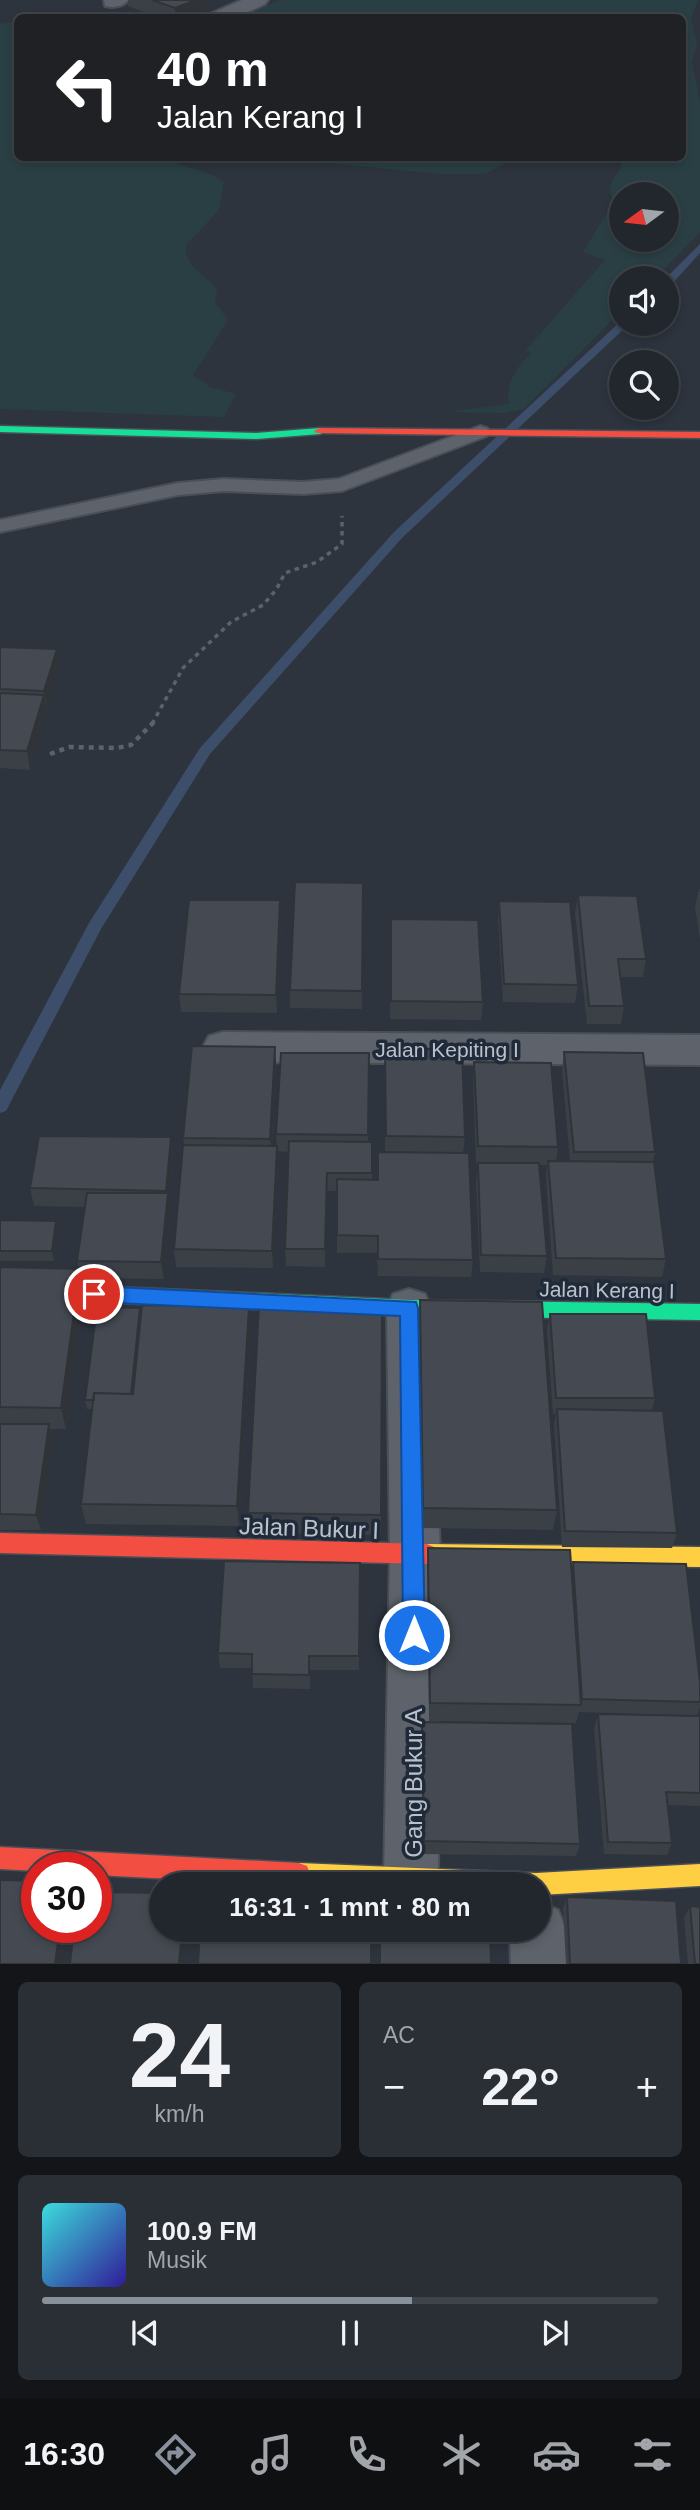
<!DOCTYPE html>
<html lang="id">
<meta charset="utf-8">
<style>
body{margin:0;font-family:Arial,sans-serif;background:#2a2f36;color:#f1f3f6;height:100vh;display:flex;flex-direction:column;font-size:26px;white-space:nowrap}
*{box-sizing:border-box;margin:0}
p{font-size:23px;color:#a2a5aa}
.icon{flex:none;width:38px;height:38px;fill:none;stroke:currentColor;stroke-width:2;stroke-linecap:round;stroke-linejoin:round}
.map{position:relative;height:1964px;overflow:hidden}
.details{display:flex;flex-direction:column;gap:18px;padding:18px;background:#131519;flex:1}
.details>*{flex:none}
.top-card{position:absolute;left:14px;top:14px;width:672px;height:147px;border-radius:10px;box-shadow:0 4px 10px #0003,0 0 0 2px #3f444a;background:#202124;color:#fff;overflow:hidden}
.needle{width:46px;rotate:255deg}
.buttons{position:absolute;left:609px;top:182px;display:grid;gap:14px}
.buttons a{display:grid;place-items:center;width:70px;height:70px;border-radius:50%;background:#22272e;box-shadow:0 4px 10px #0003,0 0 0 2px #3f444a;font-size:35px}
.speed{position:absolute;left:21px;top:1852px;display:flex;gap:14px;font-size:35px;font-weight:700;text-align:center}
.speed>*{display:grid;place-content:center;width:91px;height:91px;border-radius:50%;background:#22272e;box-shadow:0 4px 10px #0003,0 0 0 2px #3f444a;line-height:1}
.speed .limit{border:10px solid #d22;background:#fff;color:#111}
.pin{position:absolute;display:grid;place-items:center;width:60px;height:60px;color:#fff;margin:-30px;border:4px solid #fff;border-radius:50%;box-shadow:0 2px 7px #0007}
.me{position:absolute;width:77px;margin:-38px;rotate:0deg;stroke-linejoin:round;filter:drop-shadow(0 0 5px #0008)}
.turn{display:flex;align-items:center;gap:24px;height:147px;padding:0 28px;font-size:32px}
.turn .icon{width:91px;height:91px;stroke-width:2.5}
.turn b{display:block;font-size:49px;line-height:60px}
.big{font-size:52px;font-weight:700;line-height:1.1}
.details .tile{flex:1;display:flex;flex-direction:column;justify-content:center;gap:10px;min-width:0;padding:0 24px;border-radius:10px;background:#2a2f36}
.details .dial{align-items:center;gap:0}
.dial b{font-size:91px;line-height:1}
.song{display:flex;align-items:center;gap:21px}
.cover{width:84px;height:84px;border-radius:10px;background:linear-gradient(135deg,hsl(180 70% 55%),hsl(250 70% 35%))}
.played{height:7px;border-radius:4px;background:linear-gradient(90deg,#88909b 60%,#3f444a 60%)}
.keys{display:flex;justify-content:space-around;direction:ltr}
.heat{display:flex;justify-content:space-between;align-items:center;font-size:38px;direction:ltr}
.details .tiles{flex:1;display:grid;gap:18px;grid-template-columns:1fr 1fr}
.tile:last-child{grid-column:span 2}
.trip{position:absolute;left:149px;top:1872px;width:402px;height:70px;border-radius:35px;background:#22272e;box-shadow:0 4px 10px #0003,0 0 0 2px #3f444a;font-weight:700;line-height:70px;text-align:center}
.dock{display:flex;height:112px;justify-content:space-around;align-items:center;background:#0e1012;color:#a2a5aa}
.dock .icon{width:49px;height:49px}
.dock .selected{color:#88909b}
.dock b{font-size:32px;color:#f1f3f6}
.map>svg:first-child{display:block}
.green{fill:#2a3f44;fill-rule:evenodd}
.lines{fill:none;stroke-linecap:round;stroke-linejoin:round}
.stream{fill:#3c4e69;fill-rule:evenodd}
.lane-casing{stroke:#4a4f56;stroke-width:4}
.street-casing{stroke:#4a4f56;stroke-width:4}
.fast-casing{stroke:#4a4f56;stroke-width:3}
.slow-casing{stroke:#4a4f56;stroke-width:3}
.jam-casing{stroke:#4a4f56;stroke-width:3}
.path-far1{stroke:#5c6267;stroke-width:3.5;stroke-dasharray:4.5 4.5;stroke-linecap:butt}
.path{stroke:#5c6267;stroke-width:4.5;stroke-dasharray:5 5;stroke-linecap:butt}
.lane{fill:#5e636b;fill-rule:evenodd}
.street{fill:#5e636b;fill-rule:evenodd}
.fast{fill:#16e098;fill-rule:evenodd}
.slow{fill:#ffcf43;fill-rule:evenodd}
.jam{fill:#f24e42;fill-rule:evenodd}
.wall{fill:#3b4047}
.shaded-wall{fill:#303439}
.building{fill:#454a52;stroke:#303439;stroke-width:2}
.route{fill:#1a73e8;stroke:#114b97;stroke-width:2}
.labels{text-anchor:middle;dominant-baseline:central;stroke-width:7;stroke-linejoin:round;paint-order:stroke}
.street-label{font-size:21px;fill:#b9c1cd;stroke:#202a39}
.near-street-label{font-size:24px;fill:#b9c1cd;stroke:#202a39}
</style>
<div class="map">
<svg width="700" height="1964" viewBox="0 0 700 1964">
<rect width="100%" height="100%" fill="#2d343e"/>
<path class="green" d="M 280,0 L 698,0 L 691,18 L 697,44 L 692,62 L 700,102 L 700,232 L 655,278 L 621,278 L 621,311 L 524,409 L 505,413 L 449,412 L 509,404 C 506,382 516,368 532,352 L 525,351 L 605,260 L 583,252 L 614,201 C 605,188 613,179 621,168 L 619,158 L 682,158 L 682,18 L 239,17 ZM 621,194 L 667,194 L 667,240 L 621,240 Z
M 17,21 L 18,158 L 167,158 C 183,169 206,169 224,182 L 219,210 L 186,245 L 186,254 L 192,266 L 217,288 L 215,302 L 228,320 L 193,375 L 210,387 L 236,394 L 224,417 L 0,409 L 0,24 Z
M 274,158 L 528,158 L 508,162 L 485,174 L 441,174 Z"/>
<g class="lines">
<path class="stream" d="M 700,244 L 700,253 L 671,285 L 667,286 L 666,278 Z
M 620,322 L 629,324 L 402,538 L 210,754 L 101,929 L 6,1111 L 0,1113 L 0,1090 L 89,923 L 200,748 L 394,532 Z"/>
<g class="lane-casing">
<path id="lane" d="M 480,426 L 487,428 L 490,432 L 487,436 L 342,491 L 303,494 L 224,491 L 178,495 L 0,532 L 0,520 L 178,483 L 224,479 L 303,482 L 339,479 Z"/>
</g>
<g class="street-casing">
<path id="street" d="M 104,0 L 128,0 C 123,7 113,8 105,6 Z
M 242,0 L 268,0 L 265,4 L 235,18 L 207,18 L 210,14 Z
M 223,1032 L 700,1035 L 700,1065 L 223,1062 L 209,1058 L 203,1047 L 209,1036 Z
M 409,1289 L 425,1294 L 431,1308 L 440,1554 L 438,1885 L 386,1885 L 384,1880 L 390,1554 L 387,1308 L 393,1294 Z
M 539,1902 L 558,1910 L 566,1930 L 569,1964 L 511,1964 L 510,1930 L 539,1930 Z"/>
</g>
<g class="fast-casing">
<path id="fast" d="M 0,426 L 256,433 L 320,428 L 326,431 L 320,434 L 256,439 L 0,432 Z
M 94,1286 L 409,1300 L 700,1304 L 700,1320 L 409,1316 L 94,1302 L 88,1300 L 85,1294 L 88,1288 Z"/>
</g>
<g class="slow-casing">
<path id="slow" d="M 427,1544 L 700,1547 L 700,1567 L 427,1564 L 420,1561 L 417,1554 L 420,1547 Z
M 299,1863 L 536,1873 L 700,1864 L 700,1886 L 539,1895 L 539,1885 L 297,1885 L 291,1882 L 288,1874 L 291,1866 Z"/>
</g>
<g class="jam-casing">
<path id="jam" d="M 320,428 L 700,432 L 700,438 L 316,433 L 314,431 Z
M 0,1533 L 427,1544 L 434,1547 L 437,1554 L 434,1561 L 427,1564 L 0,1553 Z
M 0,1847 L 299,1863 L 307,1866 L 310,1874 L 307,1882 L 287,1885 L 96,1875 L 96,1867 L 37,1867 L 37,1871 L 0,1869 Z"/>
</g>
<path class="path-far1" d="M 152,724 L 183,668 L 231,622 L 263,605 L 276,590 L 285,573 L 317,562 L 342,544 L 342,516"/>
<path class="path" d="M 50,754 L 69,747 L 117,748 L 131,745 L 154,722"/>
<use href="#lane" class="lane"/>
<use href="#street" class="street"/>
<use href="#fast" class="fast"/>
<use href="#slow" class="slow"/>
<use href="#jam" class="jam"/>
</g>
<path class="wall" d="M 128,0 L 210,0 L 210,9 L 190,18 L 160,18 L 128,6 Z
M 0,647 L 57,649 L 60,667 L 46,710 L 47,713 L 30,770 L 0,768 Z
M 363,883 L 362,1009 L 290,1008 L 290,990 Z
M 699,889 L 700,889 L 700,939 L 695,907 Z
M 578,895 L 646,959 L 643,977 L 621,977 L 624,1006 L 621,1024 L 587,1024 L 575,913 Z
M 499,901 L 578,985 L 575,1003 L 503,1002 L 498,919 Z
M 281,919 L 277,1013 L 181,1012 L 179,994 Z
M 391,919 L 483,1002 L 481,1020 L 390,1019 Z
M 275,1047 L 276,1065 L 272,1146 L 277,1146 L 276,1134 L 369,1053 L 368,1142 L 372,1142 L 372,1180 L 378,1180 L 385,1152 L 385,1067 L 465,1137 L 463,1153 L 473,1260 L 471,1277 L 378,1276 L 377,1253 L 337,1253 L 337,1191 L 327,1191 L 325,1267 L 286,1266 L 285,1249 L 289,1152 L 277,1151 L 278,1164 L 273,1268 L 176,1267 L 174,1249 L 184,1145 L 183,1138 Z
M 564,1052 L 655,1152 L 653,1162 L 666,1259 L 662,1277 L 553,1275 L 546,1178 L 547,1165 L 539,1165 L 547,1256 L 544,1273 L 480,1272 L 476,1181 L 478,1164 L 476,1164 L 473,1080 L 474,1062 L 558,1147 L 556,1161 L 570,1161 L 562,1070 Z
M 171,1137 L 173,1155 L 169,1202 L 170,1211 L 164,1279 L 82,1278 L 84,1291 L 66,1429 L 50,1429 L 53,1440 L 41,1530 L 0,1530 L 0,1267 L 79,1269 L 77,1261 L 85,1207 L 34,1206 L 30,1188 Z
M 0,1220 L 58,1230 L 54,1261 L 0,1261 Z
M 420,1300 L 557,1510 L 553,1530 L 422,1528 L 419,1322 Z
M 249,1307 L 251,1329 L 239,1526 L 86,1524 L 81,1504 L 92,1409 L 87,1409 L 85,1400 L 140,1308 L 141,1315 Z
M 550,1314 L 655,1398 L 652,1410 L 677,1533 L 672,1548 L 562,1547 L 554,1425 L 556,1414 L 553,1414 L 547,1330 Z
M 248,1513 L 381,1515 L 381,1535 L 250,1533 Z
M 428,1548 L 571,1570 L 573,1562 L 700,1683 L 700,1707 L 697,1716 L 579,1712 L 576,1723 L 429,1721 L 427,1567 Z
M 360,1563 L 359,1670 L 310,1670 L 310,1689 L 253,1688 L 252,1668 L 220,1668 L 218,1653 Z
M 598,1714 L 700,1716 L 700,1806 L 668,1805 L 672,1843 L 667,1855 L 604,1854 L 594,1728 Z
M 422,1722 L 580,1844 L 576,1856 L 423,1854 L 421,1735 Z
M 567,1897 L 681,1964 L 566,1964 L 563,1908 Z
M 690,1906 L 700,1964 L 688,1964 L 684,1918 Z"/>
<path class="shaded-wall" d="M 196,0 L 210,0 L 210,9 L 190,18 L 175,18 L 175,8 Z
M 57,649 L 60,667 L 47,710 L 44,691 Z
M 44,695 L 47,713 L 30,770 L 27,751 Z
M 280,900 L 281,919 L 277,1013 L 276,995 Z
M 275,1047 L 276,1065 L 271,1157 L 270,1139 Z
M 171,1137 L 173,1155 L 169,1202 L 170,1211 L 164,1279 L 161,1262 L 167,1199 L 166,1191 Z
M 277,1146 L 278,1164 L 273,1268 L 272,1251 Z
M 327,1173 L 327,1191 L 325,1267 L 325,1249 Z
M 56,1221 L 58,1230 L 54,1261 L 52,1251 Z
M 80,1269 L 84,1291 L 66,1429 L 61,1408 Z
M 249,1307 L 251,1329 L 239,1526 L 237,1506 Z
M 140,1308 L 141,1317 L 132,1410 L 130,1401 Z
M 49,1424 L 53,1440 L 41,1530 L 36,1515 Z
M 60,1927 L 68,1927 L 63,1964 L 55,1964 Z
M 182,1930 L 185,1930 L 183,1964 L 179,1964 Z"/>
<path class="building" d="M 152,0 L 196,0 L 175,8 Z
M 0,647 L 57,649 L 44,691 L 0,689 Z
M 0,693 L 44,695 L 27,751 L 0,750 Z
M 295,882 L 363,883 L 362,991 L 290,990 Z
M 578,895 L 637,896 L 646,959 L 618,959 L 624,1006 L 589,1006 Z
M 189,900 L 280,900 L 276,995 L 179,994 Z
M 499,901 L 570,902 L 578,985 L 504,984 Z
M 391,919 L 478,920 L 483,1002 L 391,1001 Z
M 192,1046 L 275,1047 L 270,1139 L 183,1138 Z
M 385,1049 L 462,1049 L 465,1137 L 386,1136 Z
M 564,1052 L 643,1053 L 655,1152 L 574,1152 Z
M 281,1053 L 369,1053 L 368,1135 L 276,1134 Z
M 474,1062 L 551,1063 L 558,1147 L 478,1146 Z
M 39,1136 L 171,1137 L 166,1191 L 30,1188 Z
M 289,1141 L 372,1142 L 372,1173 L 327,1173 L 325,1249 L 285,1249 Z
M 183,1145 L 277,1146 L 272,1251 L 174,1249 Z
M 378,1152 L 469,1153 L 473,1260 L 378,1259 L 378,1236 L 337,1235 L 337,1179 L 378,1180 Z
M 548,1161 L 654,1162 L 666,1259 L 556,1258 Z
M 478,1163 L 539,1163 L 547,1256 L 481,1255 Z
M 87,1193 L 168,1193 L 161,1262 L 77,1261 Z
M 0,1220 L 56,1221 L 52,1251 L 0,1251 Z
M 0,1267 L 80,1269 L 61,1408 L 0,1407 Z
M 420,1300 L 542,1302 L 557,1510 L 423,1508 Z
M 142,1305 L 249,1307 L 237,1506 L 81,1504 L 94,1393 L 133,1394 Z
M 259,1305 L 382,1307 L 381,1515 L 248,1513 Z
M 97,1307 L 140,1308 L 131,1394 L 94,1393 L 94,1400 L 85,1400 Z
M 550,1314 L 646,1314 L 655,1398 L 556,1398 Z
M 557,1409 L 663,1411 L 677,1533 L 565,1531 Z
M 0,1424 L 49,1424 L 36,1515 L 0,1514 Z
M 428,1548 L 570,1550 L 581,1705 L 430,1703 Z
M 224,1561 L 360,1563 L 359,1656 L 309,1656 L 309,1675 L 252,1674 L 252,1654 L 218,1653 Z
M 573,1562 L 686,1564 L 700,1683 L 700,1702 L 582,1699 Z
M 598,1714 L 700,1716 L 700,1793 L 666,1792 L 672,1843 L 608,1842 Z
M 422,1722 L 572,1724 L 580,1844 L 424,1841 Z
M 0,1880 L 37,1881 L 37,1927 L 60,1927 L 55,1964 L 0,1964 Z
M 203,1881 L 371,1884 L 371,1885 L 203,1885 Z
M 96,1892 L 161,1893 L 161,1930 L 182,1930 L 179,1964 L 70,1964 L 74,1927 L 96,1927 Z
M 567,1897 L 676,1901 L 681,1964 L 570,1964 Z
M 690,1906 L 700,1907 L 700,1964 L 695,1964 Z
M 200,1930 L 371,1930 L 371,1964 L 198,1964 Z
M 380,1930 L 490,1930 L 491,1964 L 380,1964 Z"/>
<path class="route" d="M 94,1286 L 416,1302 L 418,1308 L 425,1635 L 422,1643 L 414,1646 L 407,1643 L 403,1635 L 400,1316 L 94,1302 L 88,1299 L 85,1294 L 88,1288 Z"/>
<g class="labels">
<g class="street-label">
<text x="447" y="1049">Jalan Kepiting I</text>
<text transform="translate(607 1290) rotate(1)">Jalan Kerang I</text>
</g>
<g class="near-street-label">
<text transform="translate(309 1528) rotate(2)">Jalan Bukur I</text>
<text transform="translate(413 1783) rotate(-90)">Gang Bukur A</text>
</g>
</g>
</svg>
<div class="buttons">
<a><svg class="needle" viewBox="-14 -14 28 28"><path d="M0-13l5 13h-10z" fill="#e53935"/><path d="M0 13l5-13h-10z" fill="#a2a5aa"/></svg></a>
<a><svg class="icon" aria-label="sound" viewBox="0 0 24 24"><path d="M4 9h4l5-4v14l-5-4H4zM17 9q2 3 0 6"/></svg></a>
<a><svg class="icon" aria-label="search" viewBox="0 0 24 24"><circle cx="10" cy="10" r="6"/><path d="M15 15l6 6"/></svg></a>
</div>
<div class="speed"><div class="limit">30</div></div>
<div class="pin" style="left:94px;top:1294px;background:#d93025"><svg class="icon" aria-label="arrive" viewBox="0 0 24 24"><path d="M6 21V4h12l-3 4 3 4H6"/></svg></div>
<svg class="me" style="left:414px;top:1635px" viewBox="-20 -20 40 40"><circle r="17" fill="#1a73e8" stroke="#fff" stroke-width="3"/><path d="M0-11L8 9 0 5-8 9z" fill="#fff"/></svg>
<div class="trip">16:31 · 1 mnt · 80 m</div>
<div class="top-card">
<div class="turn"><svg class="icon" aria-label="left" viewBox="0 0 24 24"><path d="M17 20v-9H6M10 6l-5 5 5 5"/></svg><div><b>40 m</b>Jalan Kerang I</div></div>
</div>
</div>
<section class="details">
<div class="tiles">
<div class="tile dial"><b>24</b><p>km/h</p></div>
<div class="tile"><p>AC</p>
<div class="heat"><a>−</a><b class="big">22°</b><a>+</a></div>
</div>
<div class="tile">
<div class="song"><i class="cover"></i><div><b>100.9 FM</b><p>Musik</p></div></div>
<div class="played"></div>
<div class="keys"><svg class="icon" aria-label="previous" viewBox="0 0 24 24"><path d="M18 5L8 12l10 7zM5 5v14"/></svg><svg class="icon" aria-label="pause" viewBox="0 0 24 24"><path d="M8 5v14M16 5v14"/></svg><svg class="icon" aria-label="next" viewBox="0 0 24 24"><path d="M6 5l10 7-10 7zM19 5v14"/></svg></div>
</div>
</div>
</section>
<nav class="dock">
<b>16:30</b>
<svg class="icon selected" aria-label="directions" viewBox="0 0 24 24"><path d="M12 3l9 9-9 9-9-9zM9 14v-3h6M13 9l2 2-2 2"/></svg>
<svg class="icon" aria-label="music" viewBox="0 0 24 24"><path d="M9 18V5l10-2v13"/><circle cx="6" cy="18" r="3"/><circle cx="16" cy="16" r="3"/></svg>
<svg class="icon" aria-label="phone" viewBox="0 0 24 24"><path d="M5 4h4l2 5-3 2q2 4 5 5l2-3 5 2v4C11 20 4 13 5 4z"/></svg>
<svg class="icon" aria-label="climate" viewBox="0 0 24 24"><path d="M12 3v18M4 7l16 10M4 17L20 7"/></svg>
<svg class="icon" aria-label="car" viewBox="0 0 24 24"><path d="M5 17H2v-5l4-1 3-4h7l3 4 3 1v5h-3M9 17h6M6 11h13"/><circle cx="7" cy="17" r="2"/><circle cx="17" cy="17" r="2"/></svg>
<svg class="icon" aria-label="filters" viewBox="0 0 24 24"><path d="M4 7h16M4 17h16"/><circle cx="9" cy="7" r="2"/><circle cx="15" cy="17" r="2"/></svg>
</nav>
